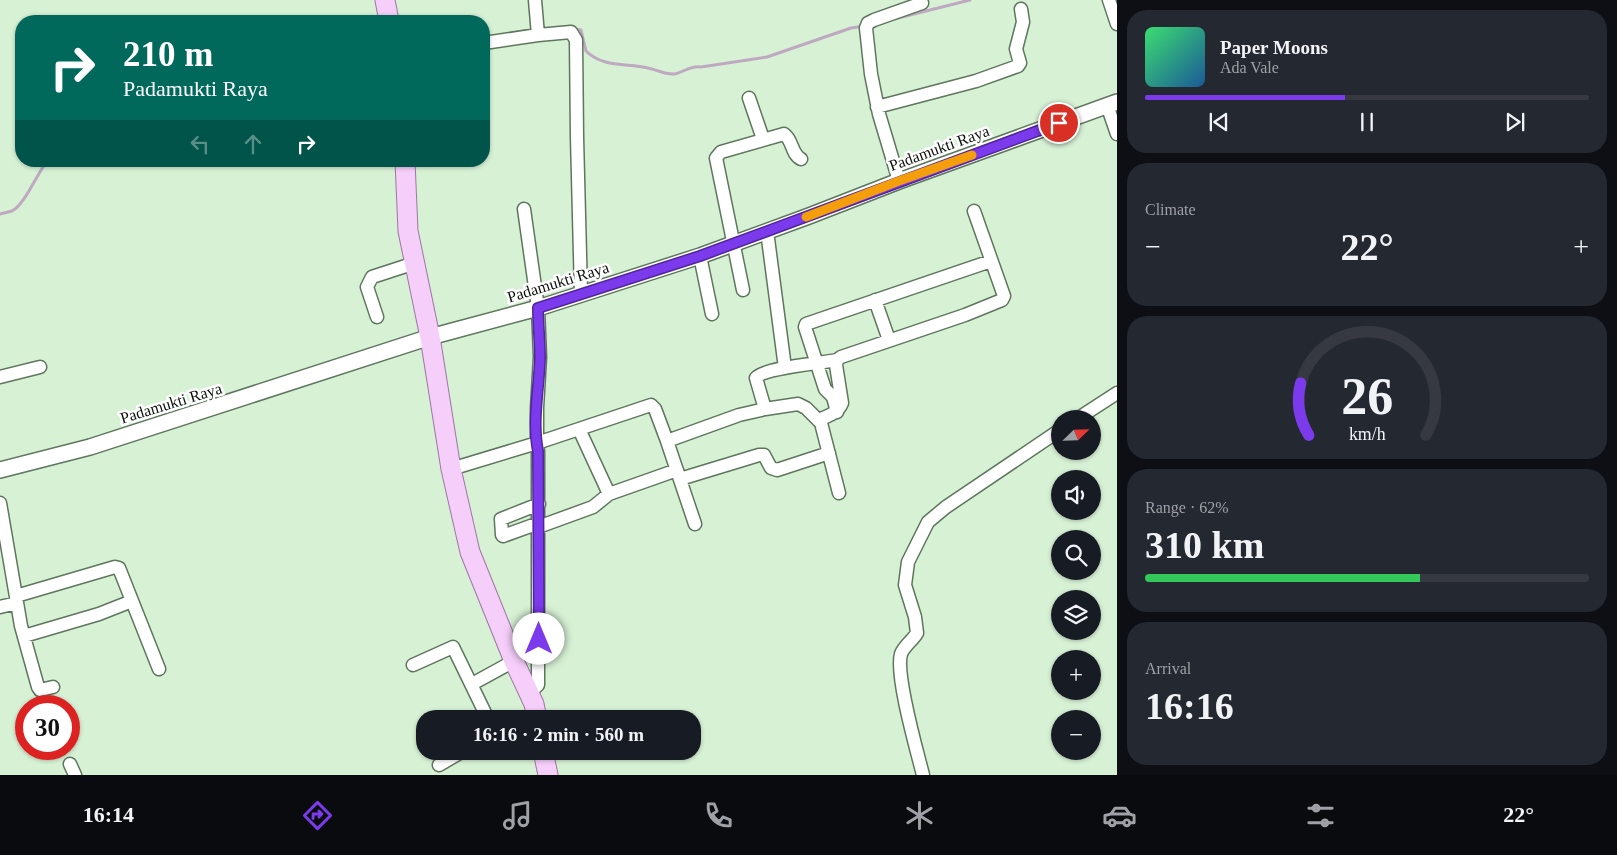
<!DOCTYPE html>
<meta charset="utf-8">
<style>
body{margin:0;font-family:"Times New Roman",serif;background:#242831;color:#f1f3f6;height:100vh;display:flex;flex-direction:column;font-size:19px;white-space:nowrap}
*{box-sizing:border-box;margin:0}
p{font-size:16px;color:#9ea1a6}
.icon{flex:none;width:28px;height:28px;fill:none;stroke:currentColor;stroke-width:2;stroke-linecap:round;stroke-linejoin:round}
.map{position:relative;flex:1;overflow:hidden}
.details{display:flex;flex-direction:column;gap:10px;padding:10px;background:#0d0f14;width:500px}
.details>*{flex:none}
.banner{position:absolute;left:15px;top:15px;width:475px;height:152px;border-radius:20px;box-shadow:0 1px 4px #0004;background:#00695c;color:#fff;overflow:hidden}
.needle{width:32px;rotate:67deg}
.fabs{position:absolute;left:1051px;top:410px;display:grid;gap:10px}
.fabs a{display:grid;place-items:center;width:50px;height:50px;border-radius:50%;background:#171b24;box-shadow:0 1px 4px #0004;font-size:25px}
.speed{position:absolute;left:15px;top:695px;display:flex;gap:10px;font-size:25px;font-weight:700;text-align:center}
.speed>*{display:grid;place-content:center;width:65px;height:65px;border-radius:50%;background:#171b24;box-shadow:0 1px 4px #0004;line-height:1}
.speed .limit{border:8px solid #d22;background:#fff;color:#111}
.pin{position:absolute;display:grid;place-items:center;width:42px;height:42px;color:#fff;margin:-21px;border:2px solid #fff;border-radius:50%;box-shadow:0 1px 5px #0007}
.me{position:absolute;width:55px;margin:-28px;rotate:0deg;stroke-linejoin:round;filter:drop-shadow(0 0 4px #0008)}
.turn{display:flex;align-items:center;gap:18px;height:105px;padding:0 25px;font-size:22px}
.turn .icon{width:65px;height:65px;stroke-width:2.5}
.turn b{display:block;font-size:35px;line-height:42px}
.lanes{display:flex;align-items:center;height:48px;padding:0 25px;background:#0003;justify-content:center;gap:25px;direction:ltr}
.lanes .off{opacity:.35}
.big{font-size:38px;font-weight:700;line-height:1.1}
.details .widget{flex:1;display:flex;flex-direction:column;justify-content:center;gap:8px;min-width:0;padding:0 18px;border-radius:20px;background:#242831}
.details .dial{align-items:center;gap:0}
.dial svg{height:130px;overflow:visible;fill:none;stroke:#363941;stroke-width:7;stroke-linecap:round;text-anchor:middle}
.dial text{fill:#f1f3f6;stroke:none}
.song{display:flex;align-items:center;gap:15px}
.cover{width:60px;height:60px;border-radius:8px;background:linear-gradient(135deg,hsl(140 70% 55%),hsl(210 70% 35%))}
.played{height:5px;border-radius:2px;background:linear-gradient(90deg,#7c3aed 45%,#363941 45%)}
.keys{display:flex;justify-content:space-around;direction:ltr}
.heat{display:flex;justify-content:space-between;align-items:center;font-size:28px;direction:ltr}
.charge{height:8px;border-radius:4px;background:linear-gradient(90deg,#34c759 62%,#363941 0)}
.trip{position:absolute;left:416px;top:710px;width:285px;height:50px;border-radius:20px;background:#171b24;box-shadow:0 1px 4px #0004;font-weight:700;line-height:50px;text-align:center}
.dock{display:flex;height:80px;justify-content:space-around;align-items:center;background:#090b0e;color:#9ea1a6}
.dock .icon{width:35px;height:35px}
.dock .selected{color:#7c3aed}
.dock b{font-size:22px;color:#f1f3f6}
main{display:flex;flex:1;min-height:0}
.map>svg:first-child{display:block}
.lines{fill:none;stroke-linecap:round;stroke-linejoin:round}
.stream{stroke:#bfa9c1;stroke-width:3}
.minor-casing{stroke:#5e765d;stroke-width:15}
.tertiary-casing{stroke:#5e765d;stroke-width:18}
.primary-casing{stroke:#9e76a3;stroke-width:21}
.minor{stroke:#fff;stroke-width:12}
.tertiary{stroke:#fff;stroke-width:15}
.primary{stroke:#f5cefa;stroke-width:19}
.route-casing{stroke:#51269a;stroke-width:12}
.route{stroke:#7c3aed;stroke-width:9}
.slow{stroke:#f59e0b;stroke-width:9}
.labels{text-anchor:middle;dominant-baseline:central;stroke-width:5;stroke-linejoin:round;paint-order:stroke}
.street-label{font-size:16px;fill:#091108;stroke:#fff}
</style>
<main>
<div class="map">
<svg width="1117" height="775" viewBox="0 0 1117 775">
<rect width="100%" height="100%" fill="#d7f1d5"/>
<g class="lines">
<path class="stream" d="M 894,19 L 970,0
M 574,29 L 581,30 L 586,51 C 603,68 627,63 648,68 C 658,70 665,75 675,74 C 684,72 691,65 701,67 L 767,57 L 851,28 L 864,26
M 511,33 L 530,30
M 0,214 C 4,213 8,212 12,211 C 25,204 37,174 47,161"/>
<g class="minor-casing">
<path id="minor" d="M 535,0 L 538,35 L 571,32 L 576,40 L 577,137 L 581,294
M 1109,0 L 1117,24
M 484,43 L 538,35
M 749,98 L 763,139
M 1107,105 L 1117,134
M 877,107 L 976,81 L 1018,66 L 1020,63 L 1016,49 L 1023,22 L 1021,9
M 899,181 L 879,114 L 871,74 L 866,28 L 868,23 L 874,20 L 922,3
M 524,209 L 538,308 L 540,357 L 537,408 L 537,443 L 651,405 L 655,409 L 667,441 L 739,415 L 765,409 L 756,378 C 763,368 822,363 837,360
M 767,231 L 785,368
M 700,256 L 712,314
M 743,290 L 716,158 L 721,152 L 784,134 C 793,140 791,154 801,159
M 875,300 L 889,340
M 377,317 L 367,287 L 372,277 L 415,263
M 0,377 L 40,367
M 765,409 L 798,404 L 806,408 L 821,423 L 839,493
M 837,412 L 833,397 L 825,389 L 805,327 L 806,324 L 991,261
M 1077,419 L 1117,393
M 818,420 C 828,416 838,413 842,403 L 836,365 L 837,360 L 841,357 L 965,315 L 1002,300 L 1004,296 L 974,211
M 579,429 L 609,494 L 677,470
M 667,441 L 695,524
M 451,469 L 537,443 L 538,451 L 538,685 L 529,693
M 680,479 L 759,455 L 764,455 L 771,468 L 777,470 L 829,453
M 0,503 L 21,626 L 38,687 L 40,690 L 53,687
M 539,504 L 501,519 L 502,535 L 503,536 L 539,523
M 538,527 L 593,507 L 609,494
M 16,596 L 115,567 L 119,568 L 159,669
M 0,607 L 17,603
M 24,636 L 99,614 L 132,601
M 413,665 L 453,647 L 488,719
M 472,684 L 514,661
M 70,764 L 75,775
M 439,765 L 463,751
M 923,775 C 917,751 895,675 901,654 C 904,646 913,640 917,633 L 915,617 L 905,585 L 908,562 L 928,522 L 946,507 L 1060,430"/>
</g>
<g class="tertiary-casing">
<path id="tertiary" d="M 0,470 L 90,447 L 430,337 L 538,308 L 700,256 L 809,216 L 899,181 L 1117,102"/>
</g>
<g class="primary-casing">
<path id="primary" d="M 385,0 L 389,21
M 405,161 L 408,231 L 430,337 L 451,469 L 470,552 L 514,661 L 534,704 L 537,719
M 543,751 L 548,775"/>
</g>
<use href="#minor" class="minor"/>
<use href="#tertiary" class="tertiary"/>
<use href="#primary" class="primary"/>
</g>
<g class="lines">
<g class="route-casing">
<path id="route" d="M 539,639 L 538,451 C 532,421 539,389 540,358 C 540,342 538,324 538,308 L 700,256 L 1059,123"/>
</g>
<use href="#route" class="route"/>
<path class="slow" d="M 806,217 L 899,181 L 972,155"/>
</g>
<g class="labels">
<g class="street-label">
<text transform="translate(939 148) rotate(-20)">Padamukti Raya</text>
<text transform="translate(558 282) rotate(-17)">Padamukti Raya</text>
<text transform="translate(171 403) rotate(-17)">Padamukti Raya</text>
</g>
</g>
</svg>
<div class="fabs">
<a><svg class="needle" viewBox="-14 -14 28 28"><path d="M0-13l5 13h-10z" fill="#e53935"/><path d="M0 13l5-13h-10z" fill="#9ea1a6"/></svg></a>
<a><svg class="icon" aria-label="sound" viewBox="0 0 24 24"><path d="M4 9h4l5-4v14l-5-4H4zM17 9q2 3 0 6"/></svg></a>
<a><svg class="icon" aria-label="search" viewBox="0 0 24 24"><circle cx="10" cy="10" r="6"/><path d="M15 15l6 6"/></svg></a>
<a><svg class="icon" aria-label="layers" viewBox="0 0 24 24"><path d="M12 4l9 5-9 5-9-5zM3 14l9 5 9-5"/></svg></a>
<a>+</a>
<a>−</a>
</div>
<div class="speed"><div class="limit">30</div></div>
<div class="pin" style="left:1059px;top:123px;background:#d93025"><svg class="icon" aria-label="arrive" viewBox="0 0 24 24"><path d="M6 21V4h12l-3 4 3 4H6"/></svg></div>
<svg class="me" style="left:539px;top:639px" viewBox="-20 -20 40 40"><circle r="19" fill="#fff"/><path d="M0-13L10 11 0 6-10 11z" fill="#7c3aed"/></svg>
<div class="trip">16:16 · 2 min · 560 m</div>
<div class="banner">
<div class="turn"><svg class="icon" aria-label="right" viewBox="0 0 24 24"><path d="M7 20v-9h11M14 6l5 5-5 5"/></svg><div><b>210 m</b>Padamukti Raya</div></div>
<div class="lanes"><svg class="icon off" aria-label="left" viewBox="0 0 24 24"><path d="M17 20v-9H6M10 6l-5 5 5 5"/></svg><svg class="icon off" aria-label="ahead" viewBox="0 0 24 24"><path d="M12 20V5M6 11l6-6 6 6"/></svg><svg class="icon" aria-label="right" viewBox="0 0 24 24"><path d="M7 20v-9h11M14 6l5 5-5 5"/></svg></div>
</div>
</div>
<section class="details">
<div class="widget">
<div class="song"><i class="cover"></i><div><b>Paper Moons</b><p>Ada Vale</p></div></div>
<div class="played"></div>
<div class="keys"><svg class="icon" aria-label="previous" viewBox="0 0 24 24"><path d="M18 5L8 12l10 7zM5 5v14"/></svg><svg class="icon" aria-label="pause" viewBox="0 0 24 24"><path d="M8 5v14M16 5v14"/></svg><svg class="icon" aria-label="next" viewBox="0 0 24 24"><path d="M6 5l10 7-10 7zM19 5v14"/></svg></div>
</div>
<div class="widget"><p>Climate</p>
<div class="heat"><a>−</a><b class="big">22°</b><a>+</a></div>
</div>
<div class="widget dial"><svg viewBox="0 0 100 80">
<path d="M14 69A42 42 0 1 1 86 69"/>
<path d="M14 69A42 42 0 0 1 9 37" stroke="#7c3aed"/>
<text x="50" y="56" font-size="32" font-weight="700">26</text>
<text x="50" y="72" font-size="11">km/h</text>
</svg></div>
<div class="widget"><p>Range · 62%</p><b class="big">310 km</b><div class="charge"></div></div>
<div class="widget"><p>Arrival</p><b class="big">16:16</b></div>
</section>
</main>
<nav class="dock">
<b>16:14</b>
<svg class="icon selected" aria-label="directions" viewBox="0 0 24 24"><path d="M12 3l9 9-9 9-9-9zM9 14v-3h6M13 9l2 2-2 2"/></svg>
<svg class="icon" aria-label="music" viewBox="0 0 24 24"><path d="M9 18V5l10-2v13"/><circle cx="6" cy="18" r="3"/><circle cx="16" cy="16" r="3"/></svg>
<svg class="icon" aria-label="phone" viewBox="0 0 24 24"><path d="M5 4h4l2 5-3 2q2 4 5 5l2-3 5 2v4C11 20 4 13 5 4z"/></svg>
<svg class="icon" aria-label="climate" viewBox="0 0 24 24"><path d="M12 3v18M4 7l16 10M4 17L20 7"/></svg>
<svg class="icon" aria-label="car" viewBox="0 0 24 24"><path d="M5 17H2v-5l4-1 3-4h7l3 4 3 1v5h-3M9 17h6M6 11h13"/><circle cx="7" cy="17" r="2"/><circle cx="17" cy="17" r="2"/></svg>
<svg class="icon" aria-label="filters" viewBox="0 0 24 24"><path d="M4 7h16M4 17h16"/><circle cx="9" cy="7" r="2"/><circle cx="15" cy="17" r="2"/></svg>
<b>22°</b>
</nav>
